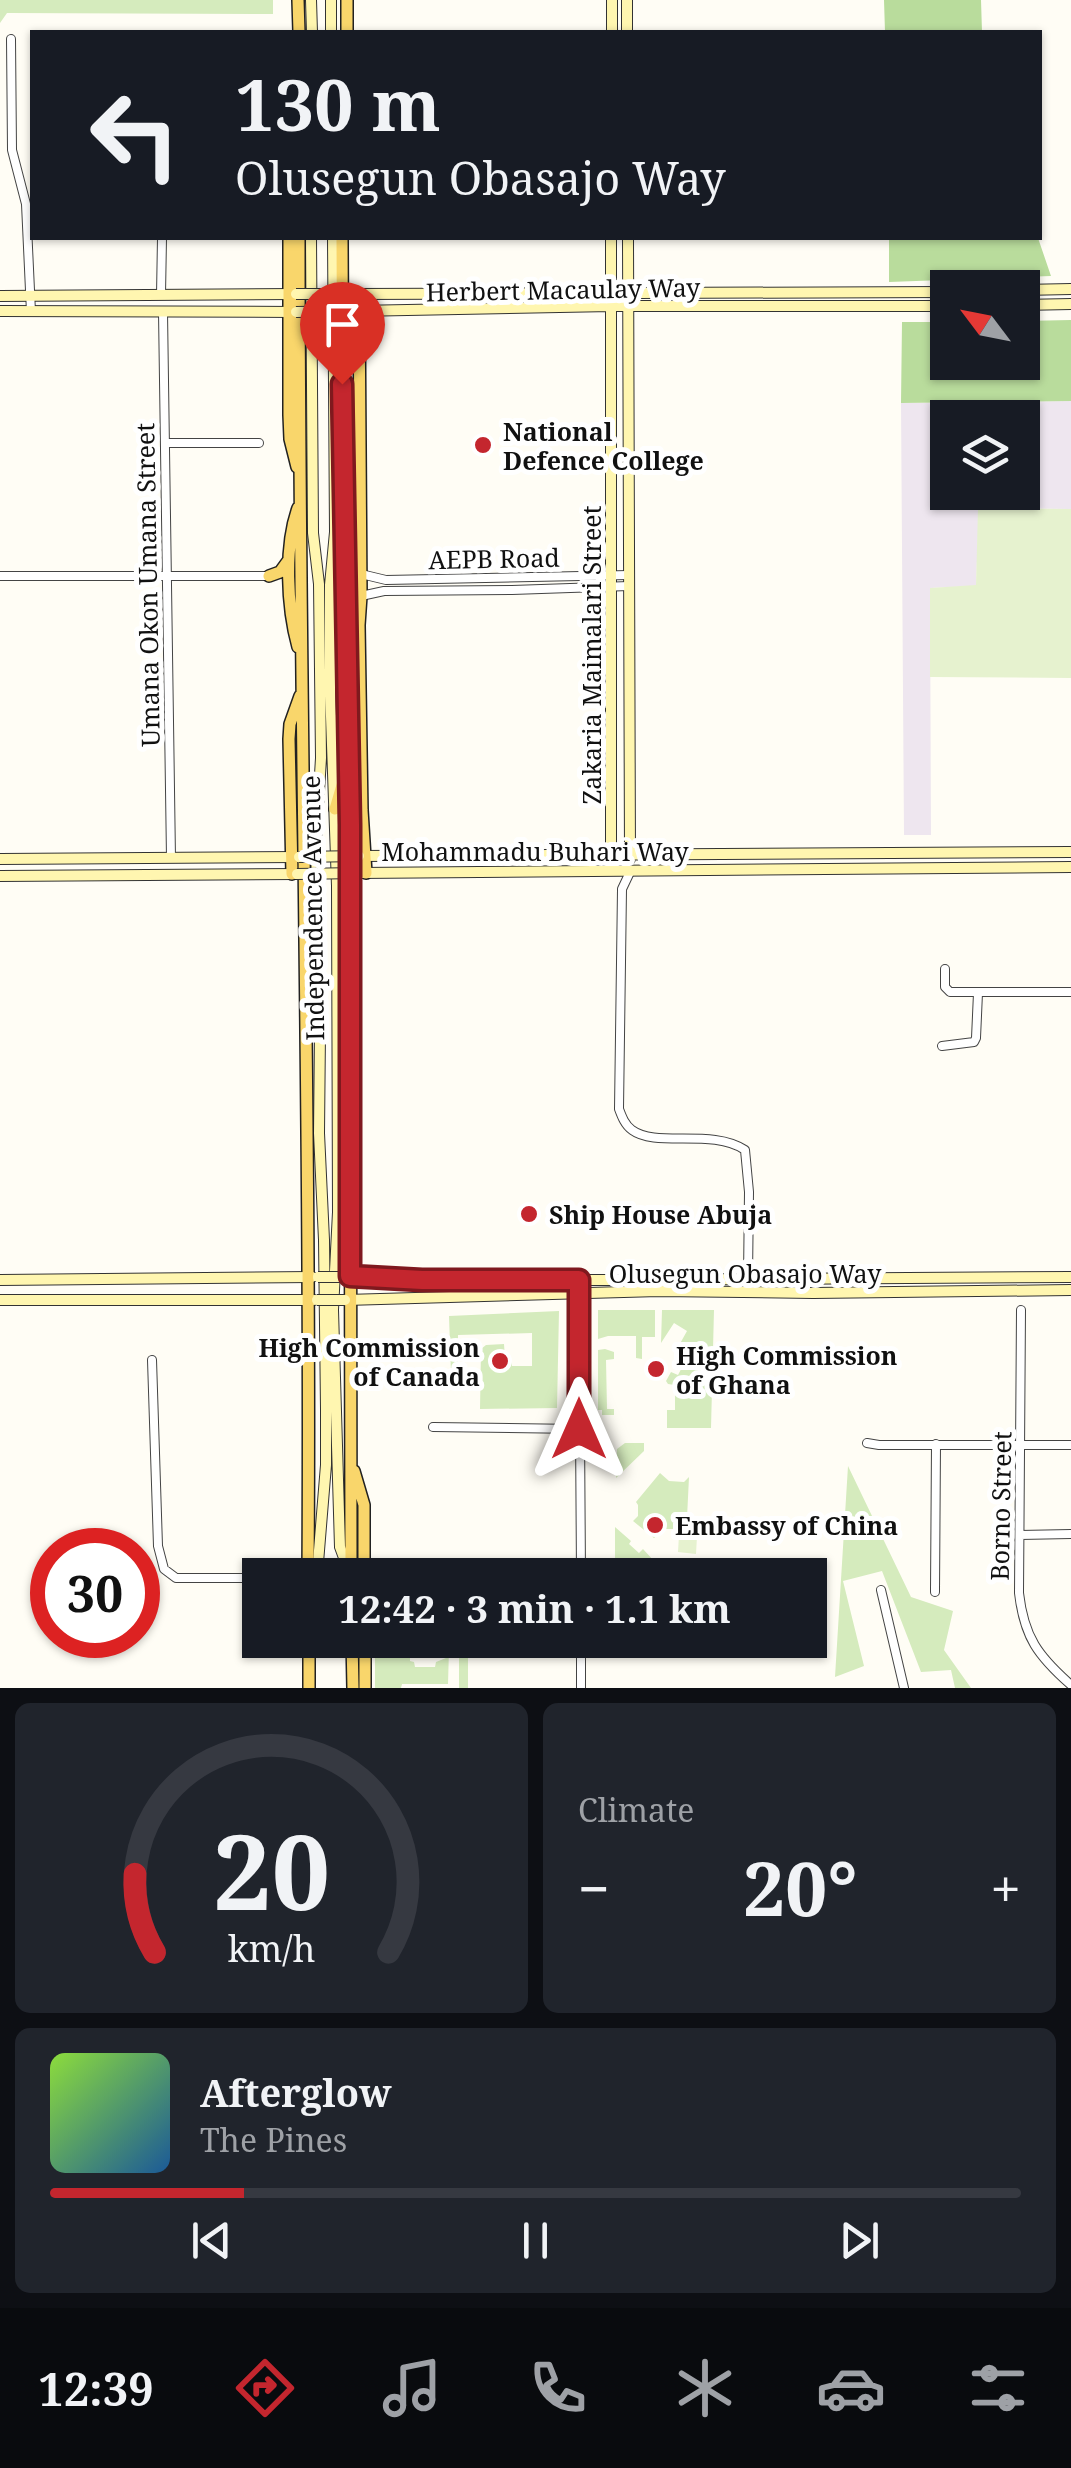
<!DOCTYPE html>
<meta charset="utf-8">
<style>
body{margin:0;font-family:"Noto Serif",serif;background:#20242c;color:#f1f3f6;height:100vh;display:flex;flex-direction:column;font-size:38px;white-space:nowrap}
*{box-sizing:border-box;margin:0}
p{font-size:32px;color:#9ea1a6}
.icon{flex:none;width:55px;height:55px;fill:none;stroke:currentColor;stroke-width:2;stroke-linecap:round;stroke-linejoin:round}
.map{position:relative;height:1688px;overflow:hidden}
.panel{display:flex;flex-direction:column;gap:15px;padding:15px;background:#0d0f14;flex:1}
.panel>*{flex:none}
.banner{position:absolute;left:30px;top:30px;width:1012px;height:210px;border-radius:0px;box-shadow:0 2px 8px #0004;background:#171b24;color:#f1f3f6;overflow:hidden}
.needle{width:65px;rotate:302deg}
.controls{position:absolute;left:930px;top:270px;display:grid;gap:20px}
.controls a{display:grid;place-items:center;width:110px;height:110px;border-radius:0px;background:#171b24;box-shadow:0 2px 8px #0004;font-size:50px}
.speed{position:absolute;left:30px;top:1528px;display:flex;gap:20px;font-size:50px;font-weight:700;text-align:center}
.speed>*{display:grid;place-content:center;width:130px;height:130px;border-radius:50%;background:#171b24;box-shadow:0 2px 8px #0004;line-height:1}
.speed .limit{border:15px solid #d22;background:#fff;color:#111}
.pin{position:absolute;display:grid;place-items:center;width:85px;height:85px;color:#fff;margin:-102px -42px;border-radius:50% 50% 50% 0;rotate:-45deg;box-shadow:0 0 10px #0007}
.pin .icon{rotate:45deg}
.me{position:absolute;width:110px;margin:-55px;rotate:0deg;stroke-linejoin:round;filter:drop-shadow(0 0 8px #0008)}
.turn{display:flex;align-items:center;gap:35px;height:210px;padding:0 40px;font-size:45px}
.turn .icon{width:130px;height:130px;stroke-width:2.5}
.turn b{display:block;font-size:70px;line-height:85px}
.big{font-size:75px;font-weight:700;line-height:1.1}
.panel .widget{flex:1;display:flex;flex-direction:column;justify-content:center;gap:15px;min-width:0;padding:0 35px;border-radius:15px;background:#20242c}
.panel .dial{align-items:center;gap:0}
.dial svg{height:260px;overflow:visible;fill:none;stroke:#363941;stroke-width:7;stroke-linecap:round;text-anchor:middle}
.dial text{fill:#f1f3f6;stroke:none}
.song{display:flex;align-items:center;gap:30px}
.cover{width:120px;height:120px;border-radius:15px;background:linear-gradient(135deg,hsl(90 70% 55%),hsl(210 70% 35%))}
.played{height:10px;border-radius:5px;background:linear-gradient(90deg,#c4262e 20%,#363941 20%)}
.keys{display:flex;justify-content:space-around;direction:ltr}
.heat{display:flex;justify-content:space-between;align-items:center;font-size:55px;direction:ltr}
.panel .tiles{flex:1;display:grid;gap:15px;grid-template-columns:1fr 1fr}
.widget:last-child{grid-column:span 2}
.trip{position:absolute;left:242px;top:1558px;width:585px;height:100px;border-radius:0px;background:#171b24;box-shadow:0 2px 8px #0004;font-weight:700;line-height:100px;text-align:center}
.tab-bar{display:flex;height:160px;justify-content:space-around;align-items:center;background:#090b0e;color:#9ea1a6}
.tab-bar .icon{width:70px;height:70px}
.tab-bar .active{color:#c4262e}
.tab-bar b{font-size:45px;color:#f1f3f6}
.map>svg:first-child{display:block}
.industrial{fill:#eee6ef;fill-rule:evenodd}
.green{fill:#d5ebbd}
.forest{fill:#b9dc9c}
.pitch{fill:#e6f2cf}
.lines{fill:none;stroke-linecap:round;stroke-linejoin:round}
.street-casing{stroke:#444;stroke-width:10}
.secondary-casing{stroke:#333;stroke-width:12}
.primary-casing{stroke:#222;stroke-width:14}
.street{stroke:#fff;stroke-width:8}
.secondary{stroke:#fff6b0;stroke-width:10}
.primary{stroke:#f9d66b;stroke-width:11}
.secondary-bridge-casing{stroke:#333;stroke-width:12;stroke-linecap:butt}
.secondary-bridge{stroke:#fff6b0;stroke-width:10}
.route-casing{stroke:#7f191e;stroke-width:25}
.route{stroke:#c4262e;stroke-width:18}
.poi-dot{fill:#c4262e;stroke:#fff;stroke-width:4}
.labels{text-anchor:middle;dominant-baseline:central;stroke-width:10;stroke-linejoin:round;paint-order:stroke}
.street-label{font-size:25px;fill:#111;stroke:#fff}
.poi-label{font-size:25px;font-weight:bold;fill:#111;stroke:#fff;text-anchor:start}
</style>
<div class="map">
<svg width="1071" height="1688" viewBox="0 0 1071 1688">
<rect width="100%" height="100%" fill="#fffdf5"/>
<path class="industrial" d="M 1071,401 L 1071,509 L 979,508 L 976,586 L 930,588 L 931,835 L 904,835 L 901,403 ZM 948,418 L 1022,418 L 1022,492 L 948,492 Z"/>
<path class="green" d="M 0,0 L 273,0 L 273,14 L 7,13 L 0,23 Z
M 598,1310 L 655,1310 L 655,1337 L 642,1337 L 642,1359 L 636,1358 L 636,1336 L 608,1336 L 598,1339 Z
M 662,1310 L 714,1310 L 711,1428 L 667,1428 L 667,1410 L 675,1410 L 675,1385 L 668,1384 L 666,1381 L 671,1372 L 678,1375 L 688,1356 L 677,1349 L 687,1331 L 674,1323 L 661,1343 Z
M 559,1311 L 557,1408 L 480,1409 L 481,1349 L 486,1345 L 504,1344 L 505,1359 L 511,1360 L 512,1366 L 532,1366 L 532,1333 L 458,1335 L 458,1365 L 466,1366 L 466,1373 L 451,1373 L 449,1316 Z
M 605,1349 L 614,1352 L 614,1359 L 606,1360 L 607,1409 L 614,1409 L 614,1415 L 602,1415 L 602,1410 L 598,1410 L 598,1350 Z
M 625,1443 L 644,1443 L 644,1451 L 616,1478 L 617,1449 Z
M 848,1466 L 911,1597 L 953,1611 L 944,1650 L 971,1688 L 955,1688 L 951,1670 L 921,1672 L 882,1571 L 843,1581 L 864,1666 L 835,1677 Z
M 660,1473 L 669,1481 L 684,1482 L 689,1477 L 687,1518 L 680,1518 L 680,1529 L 664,1529 L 654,1538 L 633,1521 L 638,1516 L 638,1505 L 636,1502 Z
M 615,1527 L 631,1541 L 629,1544 L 639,1553 L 643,1549 L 654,1561 L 640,1575 L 615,1575 Z
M 375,1568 L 510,1570 L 510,1575 L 375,1575 Z
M 375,1640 L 387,1641 L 387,1644 L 401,1643 L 401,1640 L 423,1640 L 424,1646 L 410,1647 L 410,1661 L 414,1662 L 415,1667 L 435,1667 L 436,1662 L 446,1658 L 446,1646 L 449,1649 L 448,1684 L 402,1684 L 401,1688 L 375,1688 Z
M 459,1640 L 482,1640 L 482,1646 L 542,1646 L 543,1640 L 546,1640 L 546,1651 L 468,1651 L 468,1688 L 459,1688 Z"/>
<path class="forest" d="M 884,0 L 981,0 L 982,32 L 885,32 Z
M 889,238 L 1038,238 L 1051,276 L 889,282 Z
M 1071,320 L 1071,401 L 901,403 L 902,322 L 947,322 L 948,362 L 1022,362 L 1023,321 Z"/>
<path class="pitch" d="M 978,508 L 1071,509 L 1071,678 L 930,677 L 930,588 L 976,585 Z
M 680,1518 L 698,1519 L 696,1554 L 678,1552 Z"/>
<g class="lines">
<g class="street-casing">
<path id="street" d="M 11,39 L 12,150 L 26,204 L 31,312
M 161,295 L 162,238
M 163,312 L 171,858
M 166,443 L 259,443
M 361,574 L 386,580 L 629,575
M 0,576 L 269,576
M 361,596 L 384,591 L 512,590 L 629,586
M 631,870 L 622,889 L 619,1109 C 622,1117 625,1125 632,1130 C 656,1148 712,1128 745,1150 L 749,1192 L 748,1278
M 945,969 L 945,987 L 950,992 L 1071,992
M 942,1046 L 974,1042 L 976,1038 L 978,993
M 579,1280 L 581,1575
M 1021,1310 L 1019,1593 C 1024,1637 1038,1656 1071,1685
M 152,1360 L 158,1546 L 164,1569 L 176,1578 L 260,1578
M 433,1427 L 579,1429
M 867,1443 L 879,1445 L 1071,1445
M 1020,1535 L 1071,1534
M 881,1590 L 904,1688
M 935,1592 L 936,1444
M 581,1688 L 581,1640"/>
</g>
<g class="secondary-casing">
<path id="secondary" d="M 311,0 L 312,32
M 331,0 L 331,32
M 612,0 L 612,32
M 627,0 L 627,32
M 311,238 L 313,533 L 319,584 L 321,758 L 316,841 L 320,1032 L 319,1133 L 324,1240 L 326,1409 L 326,1465 L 317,1575
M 333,238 L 335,532 L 330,585 L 330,688 L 337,886 L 338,1212 L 333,1310 L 340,1547 L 350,1574
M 628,238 L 630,859
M 1022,290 L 1071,289
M 355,294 L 948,292
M 0,296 L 295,294
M 1022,305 L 1071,304
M 0,311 L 294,312
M 356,311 L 611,306 L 948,306
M 359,856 L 1071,852
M 0,859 L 298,857
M 611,870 L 611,238
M 358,873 L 1071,867
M 0,876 L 297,874
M 347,1277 L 422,1280 L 619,1280 L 1071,1277
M 0,1280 L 312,1277
M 0,1300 L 314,1300
M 346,1300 L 659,1291 L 813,1293 L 1071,1290"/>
</g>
<g class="primary-casing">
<path id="primary" d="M 298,0 L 299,32
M 347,0 L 347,32
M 289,238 L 289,415 L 290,439 L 297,467
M 299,238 C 299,683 311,1129 308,1575
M 342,238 L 343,458 L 350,825 L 351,1575
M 359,294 L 361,596 L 359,625 L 362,810 L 366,873
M 269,576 L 280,572 L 288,561
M 298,647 C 287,607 284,547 298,508
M 308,798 L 316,841
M 335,809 L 345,775
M 292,874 L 289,739 L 290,724 L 300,696
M 354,1471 L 364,1505 L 364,1575
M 352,1640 L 353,1688
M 365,1640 L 365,1688
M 309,1688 L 309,1640"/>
</g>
<use href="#street" class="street"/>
<use href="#secondary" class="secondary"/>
<use href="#primary" class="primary"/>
<g class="secondary-bridge-casing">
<path id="secondary-bridge" d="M 296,294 L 355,294
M 296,312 L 355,311
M 299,857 L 359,856
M 297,874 L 357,873
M 318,1277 L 347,1277
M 317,1300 L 345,1300"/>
</g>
<use href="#secondary-bridge" class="secondary-bridge"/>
</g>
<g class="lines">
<g class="route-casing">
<path id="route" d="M 342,384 L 350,825 L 350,1276 L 422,1280 L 579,1280 L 579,1429"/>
</g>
<use href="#route" class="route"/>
</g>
<g class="poi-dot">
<circle cx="483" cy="445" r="10"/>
<circle cx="529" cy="1214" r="10"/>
<circle cx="500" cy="1361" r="10"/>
<circle cx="656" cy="1369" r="10"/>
<circle cx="655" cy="1525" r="10"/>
</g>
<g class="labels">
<g class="street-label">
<text transform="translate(563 289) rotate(-1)">Herbert Macaulay Way</text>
<text transform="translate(494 558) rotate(-1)">AEPB Road</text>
<text transform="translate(147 585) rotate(-91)">Umana Okon Umana Street</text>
<text transform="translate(591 655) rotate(-90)">Zakaria Maimalari Street</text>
<text x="535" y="851">Mohammadu Buhari Way</text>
<text transform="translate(312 908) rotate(-91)">Independence Avenue</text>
<text x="745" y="1273">Olusegun Obasajo Way</text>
<text transform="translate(1000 1506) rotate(-89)">Borno Street</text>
</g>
<g class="poi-label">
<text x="503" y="431">National<tspan x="503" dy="29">Defence College</tspan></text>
<text x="549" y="1214">Ship House Abuja</text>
<text x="480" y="1347" text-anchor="end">High Commission<tspan x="480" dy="29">of Canada</tspan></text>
<text x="676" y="1355">High Commission<tspan x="676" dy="29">of Ghana</tspan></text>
<text x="675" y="1525">Embassy of China</text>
</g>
</g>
</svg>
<div class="controls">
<a><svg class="needle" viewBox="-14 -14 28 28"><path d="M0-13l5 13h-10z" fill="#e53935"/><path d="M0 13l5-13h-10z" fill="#9ea1a6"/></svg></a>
<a><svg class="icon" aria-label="layers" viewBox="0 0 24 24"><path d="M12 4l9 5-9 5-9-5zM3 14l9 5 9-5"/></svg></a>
</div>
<div class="speed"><div class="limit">30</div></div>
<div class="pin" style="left:342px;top:384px;background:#d93025"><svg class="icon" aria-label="arrive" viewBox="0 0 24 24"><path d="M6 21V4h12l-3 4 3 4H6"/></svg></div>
<svg class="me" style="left:579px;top:1429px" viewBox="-20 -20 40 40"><path d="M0-17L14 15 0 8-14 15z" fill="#c4262e" stroke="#fff" stroke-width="4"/></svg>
<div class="trip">12:42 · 3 min · 1.1 km</div>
<div class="banner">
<div class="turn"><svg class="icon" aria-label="left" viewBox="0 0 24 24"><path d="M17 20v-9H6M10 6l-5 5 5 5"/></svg><div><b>130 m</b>Olusegun Obasajo Way</div></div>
</div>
</div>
<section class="panel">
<div class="tiles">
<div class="widget dial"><svg viewBox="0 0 100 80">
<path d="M14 69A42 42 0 1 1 86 69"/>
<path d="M14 69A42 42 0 0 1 8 45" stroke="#c4262e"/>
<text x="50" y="56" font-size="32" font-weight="700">20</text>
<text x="50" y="72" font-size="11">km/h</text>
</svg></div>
<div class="widget"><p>Climate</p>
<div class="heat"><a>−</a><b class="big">20°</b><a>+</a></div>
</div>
<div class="widget">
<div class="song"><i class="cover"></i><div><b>Afterglow</b><p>The Pines</p></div></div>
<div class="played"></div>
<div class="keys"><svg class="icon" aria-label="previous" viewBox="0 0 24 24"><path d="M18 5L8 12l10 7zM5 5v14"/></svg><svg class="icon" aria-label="pause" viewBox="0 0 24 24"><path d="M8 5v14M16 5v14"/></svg><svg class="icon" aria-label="next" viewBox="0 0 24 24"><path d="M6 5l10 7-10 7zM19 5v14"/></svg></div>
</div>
</div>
</section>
<nav class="tab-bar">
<b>12:39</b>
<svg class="icon active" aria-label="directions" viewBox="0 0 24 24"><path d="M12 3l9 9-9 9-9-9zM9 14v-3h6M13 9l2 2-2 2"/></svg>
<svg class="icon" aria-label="music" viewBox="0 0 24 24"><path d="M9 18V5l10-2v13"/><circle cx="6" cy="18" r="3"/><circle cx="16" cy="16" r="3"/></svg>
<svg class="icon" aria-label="phone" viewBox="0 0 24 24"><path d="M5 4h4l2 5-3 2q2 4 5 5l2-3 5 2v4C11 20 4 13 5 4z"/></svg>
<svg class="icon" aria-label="climate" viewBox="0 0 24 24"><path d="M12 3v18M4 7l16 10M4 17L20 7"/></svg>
<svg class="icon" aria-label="car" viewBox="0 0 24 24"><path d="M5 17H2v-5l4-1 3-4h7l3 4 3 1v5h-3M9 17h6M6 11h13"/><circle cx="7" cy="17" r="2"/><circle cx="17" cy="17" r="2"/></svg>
<svg class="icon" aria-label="filters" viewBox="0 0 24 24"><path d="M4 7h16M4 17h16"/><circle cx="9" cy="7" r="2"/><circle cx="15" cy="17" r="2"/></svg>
</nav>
